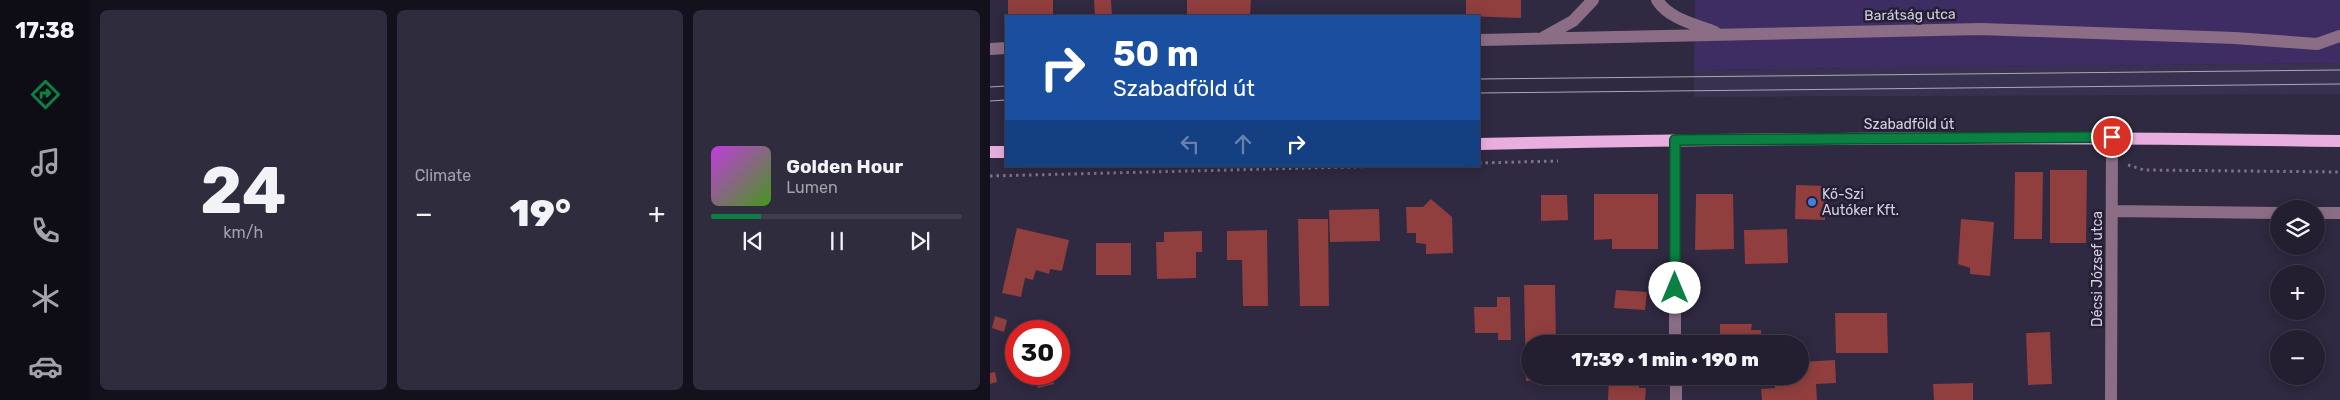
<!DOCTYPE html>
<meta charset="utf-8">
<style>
body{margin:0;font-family:Rubik,sans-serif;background:#2f2c3d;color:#f1f3f6;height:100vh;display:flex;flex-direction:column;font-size:19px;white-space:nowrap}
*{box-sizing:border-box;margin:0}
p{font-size:16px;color:#a3a2ab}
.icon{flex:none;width:28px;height:28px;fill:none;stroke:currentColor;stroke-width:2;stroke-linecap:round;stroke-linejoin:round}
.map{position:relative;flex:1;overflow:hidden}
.sheet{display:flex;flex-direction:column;gap:10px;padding:10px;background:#13111b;width:900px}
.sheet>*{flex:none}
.hud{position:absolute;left:15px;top:15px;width:475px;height:152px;border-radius:0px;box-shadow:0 2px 12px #0003,0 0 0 1px #403d4d;background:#1a4fa0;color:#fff;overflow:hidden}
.fabs{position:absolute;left:1280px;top:200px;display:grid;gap:10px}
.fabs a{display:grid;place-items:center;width:55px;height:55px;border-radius:50%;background:#231f31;box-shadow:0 2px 12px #0003,0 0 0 1px #403d4d;font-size:25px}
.speed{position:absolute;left:15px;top:320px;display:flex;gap:10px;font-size:25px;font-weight:700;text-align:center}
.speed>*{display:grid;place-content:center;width:65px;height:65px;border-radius:50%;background:#231f31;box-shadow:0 2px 12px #0003,0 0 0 1px #403d4d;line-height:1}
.speed .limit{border:8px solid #d22;background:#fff;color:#111}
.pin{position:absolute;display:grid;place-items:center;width:42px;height:42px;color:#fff;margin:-21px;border:2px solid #fff;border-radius:50%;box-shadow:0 1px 5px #0007}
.me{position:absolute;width:55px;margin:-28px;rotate:0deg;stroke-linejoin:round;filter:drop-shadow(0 0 4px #0008)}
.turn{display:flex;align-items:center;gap:18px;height:105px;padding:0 25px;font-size:22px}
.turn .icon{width:65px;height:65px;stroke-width:2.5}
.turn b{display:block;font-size:35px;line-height:42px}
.lanes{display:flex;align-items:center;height:48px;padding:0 25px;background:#0003;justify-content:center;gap:25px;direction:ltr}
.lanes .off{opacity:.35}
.big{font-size:38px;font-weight:800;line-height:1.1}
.sheet .card{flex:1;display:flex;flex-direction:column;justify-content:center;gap:8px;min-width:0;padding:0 18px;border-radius:8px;background:#2f2c3d}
.sheet .dial{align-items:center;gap:0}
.dial b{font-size:65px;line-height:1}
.song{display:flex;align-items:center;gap:15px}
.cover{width:60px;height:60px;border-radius:8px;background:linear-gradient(135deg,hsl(290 70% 55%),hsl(100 70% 35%))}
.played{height:5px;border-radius:2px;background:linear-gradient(90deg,#0b8043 20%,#403d4d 20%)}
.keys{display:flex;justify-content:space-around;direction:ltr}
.heat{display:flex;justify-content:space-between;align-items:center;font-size:28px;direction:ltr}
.sheet .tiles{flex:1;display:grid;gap:10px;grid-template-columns:repeat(3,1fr)}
.trip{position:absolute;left:531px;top:335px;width:288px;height:50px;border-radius:25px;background:#231f31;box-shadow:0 2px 12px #0003,0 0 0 1px #403d4d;font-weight:800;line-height:50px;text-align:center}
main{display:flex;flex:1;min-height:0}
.menu{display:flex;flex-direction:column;width:90px;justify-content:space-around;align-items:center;background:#0e0c14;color:#a3a2ab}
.menu .icon{width:35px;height:35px}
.menu .active{color:#0b8043}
.menu b{font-size:22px;color:#f1f3f6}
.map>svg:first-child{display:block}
.built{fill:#393150}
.green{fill:#3e2d62}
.building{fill:#903e3e}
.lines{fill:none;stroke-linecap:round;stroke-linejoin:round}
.path{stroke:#797589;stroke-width:3;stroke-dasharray:2.5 4;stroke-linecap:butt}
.minor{stroke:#8b6e86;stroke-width:12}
.major{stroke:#e9aee0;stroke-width:12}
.tram{stroke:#aba7b9;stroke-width:1}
.route-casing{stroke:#07532c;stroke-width:12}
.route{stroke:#0b8043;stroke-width:9}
.shop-dot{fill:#3f7fe0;stroke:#251f36;stroke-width:2}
.labels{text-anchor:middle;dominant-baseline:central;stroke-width:5;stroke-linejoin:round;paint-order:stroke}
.street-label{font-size:14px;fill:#d4d1e1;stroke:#251f36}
.poi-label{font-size:14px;fill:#d4d1e1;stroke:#251f36;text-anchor:start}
</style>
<main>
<nav class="menu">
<b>17:38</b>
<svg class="icon active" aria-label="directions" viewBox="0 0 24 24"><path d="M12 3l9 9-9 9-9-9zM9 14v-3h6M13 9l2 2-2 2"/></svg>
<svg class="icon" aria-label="music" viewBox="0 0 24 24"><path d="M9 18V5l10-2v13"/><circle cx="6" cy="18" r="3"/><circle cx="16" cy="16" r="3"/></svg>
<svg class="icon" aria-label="phone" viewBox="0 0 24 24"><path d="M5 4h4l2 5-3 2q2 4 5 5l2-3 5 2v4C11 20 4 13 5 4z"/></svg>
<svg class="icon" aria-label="climate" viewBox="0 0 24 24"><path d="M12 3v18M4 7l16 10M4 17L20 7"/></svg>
<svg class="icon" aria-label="car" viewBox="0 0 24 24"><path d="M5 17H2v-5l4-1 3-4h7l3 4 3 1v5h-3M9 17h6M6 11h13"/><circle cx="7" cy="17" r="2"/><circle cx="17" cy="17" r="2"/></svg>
</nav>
<section class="sheet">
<div class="tiles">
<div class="card dial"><b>24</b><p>km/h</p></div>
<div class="card"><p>Climate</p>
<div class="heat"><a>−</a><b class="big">19°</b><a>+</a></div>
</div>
<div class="card">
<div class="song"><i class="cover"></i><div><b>Golden Hour</b><p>Lumen</p></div></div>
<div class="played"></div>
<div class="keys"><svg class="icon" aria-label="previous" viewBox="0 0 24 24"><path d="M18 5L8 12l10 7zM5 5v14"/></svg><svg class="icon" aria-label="pause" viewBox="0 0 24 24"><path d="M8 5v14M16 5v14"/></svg><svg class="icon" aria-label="next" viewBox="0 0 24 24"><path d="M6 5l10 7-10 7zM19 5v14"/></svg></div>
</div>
</div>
</section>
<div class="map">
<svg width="1350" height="400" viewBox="0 0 1350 400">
<rect width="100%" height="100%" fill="#2f2941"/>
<path class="built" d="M 1350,63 L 1350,94 L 704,97 L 704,70 Z"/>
<path class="green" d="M 705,0 L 1350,0 L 1350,63 L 704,70 Z"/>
<path class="building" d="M 18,0 L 63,0 L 63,16 L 18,16 Z
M 104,0 L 121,0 L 122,16 L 105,16 Z
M 197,0 L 261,0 L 260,16 L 197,16 Z
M 476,0 L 531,0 L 531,18 L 476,16 Z
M 1060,170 L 1097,170 L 1096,243 L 1060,243 Z
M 1025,172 L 1053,172 L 1052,239 L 1024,239 Z
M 806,185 L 836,186 L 835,220 L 805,219 Z
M 604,194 L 668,194 L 668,249 L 622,249 L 622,239 L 604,240 Z
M 706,194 L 743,194 L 744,249 L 705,250 Z
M 551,195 L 577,195 L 578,220 L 551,221 Z
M 441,199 L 462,217 L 463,253 L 436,254 L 436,244 L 426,243 L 426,233 L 417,233 L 416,207 L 433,207 Z
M 389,209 L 390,241 L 340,242 L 339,210 Z
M 308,219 L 338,219 L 339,306 L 310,306 Z
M 971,219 L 1004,222 L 1000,276 L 980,274 L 980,268 L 968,264 Z
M 27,228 L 79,240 L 72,271 L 60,269 L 59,274 L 46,270 L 43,280 L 35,278 L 31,297 L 12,293 Z
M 797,229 L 798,263 L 755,264 L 754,230 Z
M 277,230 L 278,306 L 253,306 L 252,260 L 237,260 L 237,231 Z
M 212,231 L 212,252 L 206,252 L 206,278 L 167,279 L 166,242 L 174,242 L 174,232 Z
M 106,243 L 141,243 L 141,275 L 106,275 Z
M 534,285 L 565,285 L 566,344 L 540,344 L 540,376 L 567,376 L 567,380 L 536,381 Z
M 626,290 L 657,292 L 655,310 L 624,308 Z
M 507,297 L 520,297 L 521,340 L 508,340 L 508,333 L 485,333 L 484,307 L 507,307 Z
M 845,313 L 897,313 L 898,353 L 846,353 Z
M 5,316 L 17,320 L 14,332 L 2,328 Z
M 730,324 L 762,324 L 761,330 L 771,330 L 771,344 L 730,344 Z
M 1060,332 L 1062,384 L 1038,385 L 1036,333 Z
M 845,360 L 846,383 L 826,384 L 827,400 L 772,400 L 771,389 L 785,388 L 785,376 L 810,376 L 810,362 Z
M 5,372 L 7,382 L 0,384 L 0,373 Z
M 44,374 L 61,374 L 64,384 L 48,388 Z
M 619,376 L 650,376 L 649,388 L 656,388 L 655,400 L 618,400 Z
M 983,383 L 983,400 L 944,400 L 943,384 Z"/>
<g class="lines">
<path class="path" d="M 489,163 L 568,161
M 1138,165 L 1154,170 L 1350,172
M 0,176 L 399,166"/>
<path class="minor" d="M 667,0 C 679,19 705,24 725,32
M 554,37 L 583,21 L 603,0
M 489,40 L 991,29 L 1245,38 L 1327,44 L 1350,36
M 0,49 L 16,48
M 685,140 L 685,344
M 1122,211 L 1289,213
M 1326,213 L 1350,213
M 686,376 L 686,400
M 1121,400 L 1122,137"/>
<path class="major" d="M 489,144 C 776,138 1063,136 1350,141
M 0,152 L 16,152"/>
<path class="tram" d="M 489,79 L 1350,70
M 0,87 L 16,86
M 489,93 L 1350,84
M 0,101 L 16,100"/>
</g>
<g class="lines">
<g class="route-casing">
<path id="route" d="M 685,288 L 685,140 L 1122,137"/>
</g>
<use href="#route" class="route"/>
</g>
<circle class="shop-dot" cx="822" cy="202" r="5"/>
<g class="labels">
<g class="street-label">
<text transform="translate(920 15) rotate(-1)">Barátság utca</text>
<text x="919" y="124">Szabadföld út</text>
<text transform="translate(1107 269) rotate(-90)">Décsi József utca</text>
</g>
<g class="poi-label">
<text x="832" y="194">Kő-Szi<tspan x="832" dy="16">Autóker Kft.</tspan></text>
</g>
</g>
</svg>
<div class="fabs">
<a><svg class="icon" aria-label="layers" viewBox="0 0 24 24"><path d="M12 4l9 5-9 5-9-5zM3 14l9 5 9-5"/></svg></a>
<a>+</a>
<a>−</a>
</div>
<div class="speed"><div class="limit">30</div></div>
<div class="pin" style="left:1122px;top:137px;background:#d93025"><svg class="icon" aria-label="arrive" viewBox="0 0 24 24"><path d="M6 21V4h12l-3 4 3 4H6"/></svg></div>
<svg class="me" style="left:685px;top:288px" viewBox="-20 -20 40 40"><circle r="19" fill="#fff"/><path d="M0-13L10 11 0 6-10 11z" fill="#0b8043"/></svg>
<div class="trip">17:39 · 1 min · 190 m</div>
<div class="hud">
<div class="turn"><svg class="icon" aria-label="right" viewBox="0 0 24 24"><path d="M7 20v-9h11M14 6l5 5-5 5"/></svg><div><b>50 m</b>Szabadföld út</div></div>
<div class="lanes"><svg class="icon off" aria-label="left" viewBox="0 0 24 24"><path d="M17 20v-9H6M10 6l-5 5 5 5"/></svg><svg class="icon off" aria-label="ahead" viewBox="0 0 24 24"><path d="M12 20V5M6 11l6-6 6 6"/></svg><svg class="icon" aria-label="right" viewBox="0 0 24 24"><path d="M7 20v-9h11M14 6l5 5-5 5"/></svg></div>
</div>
</div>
</main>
